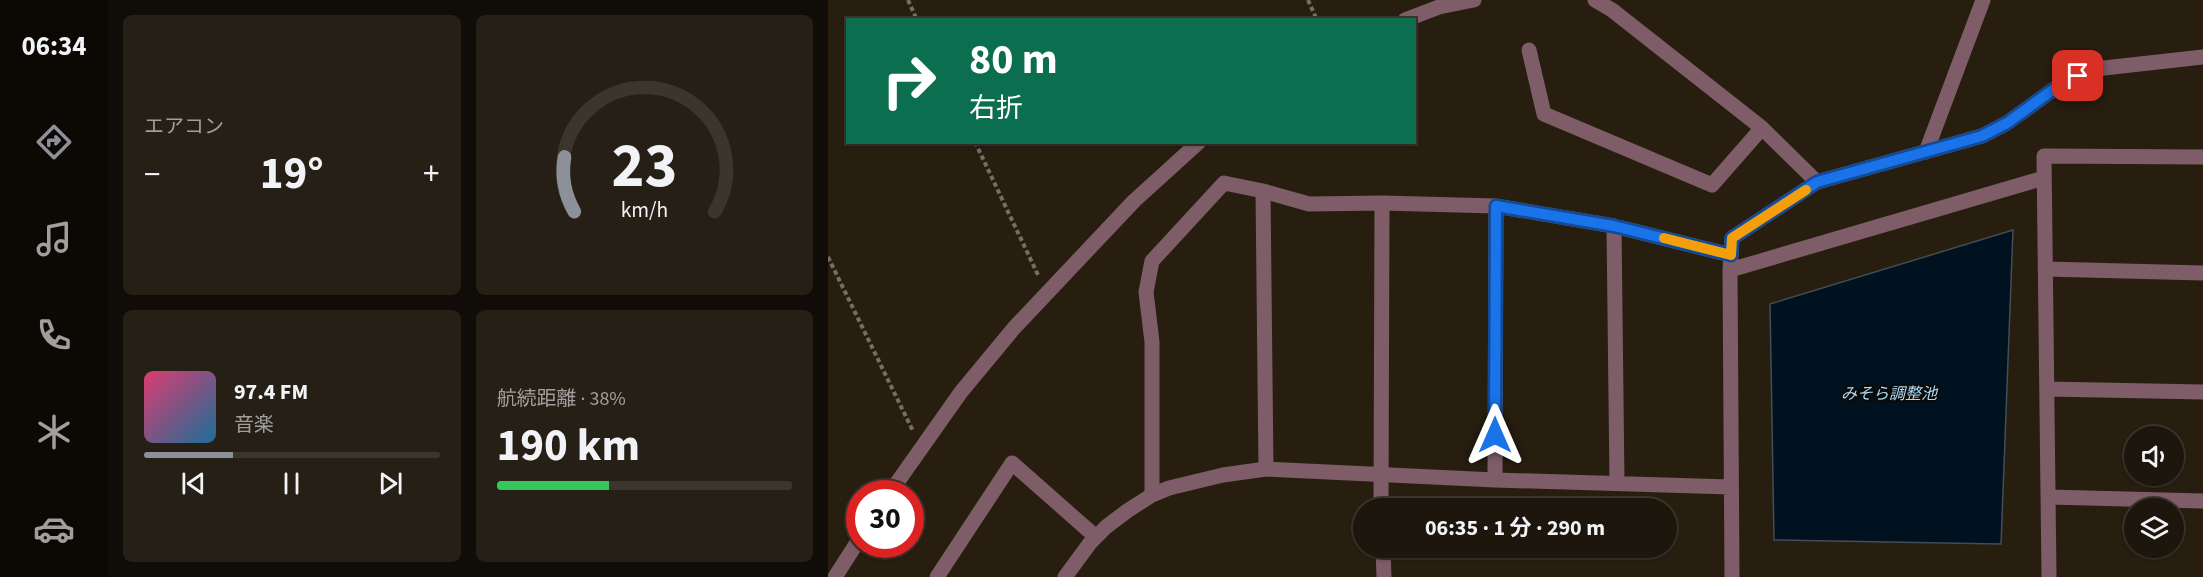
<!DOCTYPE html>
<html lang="ja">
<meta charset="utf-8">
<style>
body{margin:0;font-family:"Source Sans 3","Noto Sans JP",sans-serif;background:#251f15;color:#f1f3f6;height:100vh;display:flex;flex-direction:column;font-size:22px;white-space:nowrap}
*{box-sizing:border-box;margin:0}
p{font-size:20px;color:#a09f9d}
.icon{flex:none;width:33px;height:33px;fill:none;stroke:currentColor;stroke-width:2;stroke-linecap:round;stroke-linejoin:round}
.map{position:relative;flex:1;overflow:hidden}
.sheet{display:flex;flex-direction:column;gap:15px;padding:15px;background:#100c07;width:720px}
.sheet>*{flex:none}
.banner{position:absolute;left:18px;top:18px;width:570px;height:126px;border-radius:0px;box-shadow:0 2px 4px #0004,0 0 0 2px #3b352d;background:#0b6e4f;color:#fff;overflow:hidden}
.fabs{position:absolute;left:1296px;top:426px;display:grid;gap:12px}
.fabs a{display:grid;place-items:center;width:60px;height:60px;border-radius:50%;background:#1d160c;box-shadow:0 2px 4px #0004,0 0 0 2px #3b352d;font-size:30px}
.speed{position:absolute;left:18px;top:480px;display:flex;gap:12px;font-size:30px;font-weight:700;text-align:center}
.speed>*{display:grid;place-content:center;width:78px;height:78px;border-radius:50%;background:#1d160c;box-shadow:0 2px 4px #0004,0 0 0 2px #3b352d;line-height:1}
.speed .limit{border:9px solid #d22;background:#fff;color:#111}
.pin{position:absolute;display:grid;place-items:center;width:51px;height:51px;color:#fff;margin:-26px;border-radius:12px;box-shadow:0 3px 9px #0006}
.me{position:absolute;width:66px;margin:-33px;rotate:0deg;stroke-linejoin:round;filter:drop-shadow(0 0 4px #0008)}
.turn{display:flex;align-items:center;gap:21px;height:126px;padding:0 24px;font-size:27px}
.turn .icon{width:78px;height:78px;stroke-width:2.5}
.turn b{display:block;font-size:42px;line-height:51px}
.big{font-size:45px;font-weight:700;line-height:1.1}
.sheet .tile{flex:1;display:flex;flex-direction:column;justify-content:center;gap:9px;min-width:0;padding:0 21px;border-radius:9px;background:#251f15}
.sheet .dial{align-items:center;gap:0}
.dial svg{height:156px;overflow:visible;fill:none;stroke:#3b352d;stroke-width:7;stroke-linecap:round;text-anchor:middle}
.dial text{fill:#f1f3f6;stroke:none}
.song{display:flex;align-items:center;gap:18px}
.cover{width:72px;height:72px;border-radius:9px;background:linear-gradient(135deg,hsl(340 70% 55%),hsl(200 70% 35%))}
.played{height:6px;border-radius:3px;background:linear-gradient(90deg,#8c9099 30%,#3b352d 30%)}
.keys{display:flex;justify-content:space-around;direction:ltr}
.heat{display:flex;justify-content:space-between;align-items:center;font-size:33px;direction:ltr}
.charge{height:9px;border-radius:4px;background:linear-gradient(90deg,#34c759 38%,#3b352d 0)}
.sheet .tiles{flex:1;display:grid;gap:15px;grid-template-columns:repeat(2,1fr)}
.trip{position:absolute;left:525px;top:498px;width:324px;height:60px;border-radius:30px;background:#1d160c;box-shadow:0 2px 4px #0004,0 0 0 2px #3b352d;font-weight:700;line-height:60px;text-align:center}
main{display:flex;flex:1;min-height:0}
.tabs{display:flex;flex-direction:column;width:108px;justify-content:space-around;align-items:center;background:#0c0905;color:#a09f9d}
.tabs .icon{width:42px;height:42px}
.tabs .active{color:#8c9099}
.tabs b{font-size:27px;color:#f1f3f6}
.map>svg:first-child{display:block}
.water{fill:#00121f;stroke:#434e54;stroke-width:1.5}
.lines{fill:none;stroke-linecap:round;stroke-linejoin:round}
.path{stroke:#766e63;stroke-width:4;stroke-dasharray:4.5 3;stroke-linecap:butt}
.minor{stroke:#7e5d68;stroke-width:15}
.route-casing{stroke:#114b97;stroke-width:15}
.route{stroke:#1a73e8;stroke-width:10}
.slow{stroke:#f59e0b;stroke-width:10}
.labels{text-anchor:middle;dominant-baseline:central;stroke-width:4.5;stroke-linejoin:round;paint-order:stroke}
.water-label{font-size:16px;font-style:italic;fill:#a9ddfd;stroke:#0d0904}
</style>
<main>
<nav class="tabs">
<b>06:34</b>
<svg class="icon active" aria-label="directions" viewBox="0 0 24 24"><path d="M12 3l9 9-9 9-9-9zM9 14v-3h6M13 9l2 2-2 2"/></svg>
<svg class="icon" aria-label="music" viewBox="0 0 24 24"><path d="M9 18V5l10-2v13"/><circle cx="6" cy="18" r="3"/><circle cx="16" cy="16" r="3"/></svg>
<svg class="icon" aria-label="phone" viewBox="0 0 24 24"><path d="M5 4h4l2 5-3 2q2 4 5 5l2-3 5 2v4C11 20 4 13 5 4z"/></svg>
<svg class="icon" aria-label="climate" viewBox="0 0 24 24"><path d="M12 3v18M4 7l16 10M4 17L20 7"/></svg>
<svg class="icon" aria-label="car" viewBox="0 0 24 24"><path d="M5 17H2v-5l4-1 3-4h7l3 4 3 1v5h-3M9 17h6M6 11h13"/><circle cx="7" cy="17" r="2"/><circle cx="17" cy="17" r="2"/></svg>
</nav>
<section class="sheet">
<div class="tiles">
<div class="tile"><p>エアコン</p>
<div class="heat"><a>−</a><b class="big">19°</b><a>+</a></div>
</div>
<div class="tile dial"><svg viewBox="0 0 100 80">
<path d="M14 69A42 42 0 1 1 86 69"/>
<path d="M14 69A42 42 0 0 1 9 41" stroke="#8c9099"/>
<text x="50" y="56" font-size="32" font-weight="700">23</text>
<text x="50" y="72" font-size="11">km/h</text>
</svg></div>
<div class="tile">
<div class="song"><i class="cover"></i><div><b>97.4 FM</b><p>音楽</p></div></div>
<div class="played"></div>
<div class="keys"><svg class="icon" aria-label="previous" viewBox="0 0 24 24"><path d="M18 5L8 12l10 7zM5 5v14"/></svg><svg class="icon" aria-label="pause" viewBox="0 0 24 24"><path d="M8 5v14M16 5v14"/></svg><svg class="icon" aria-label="next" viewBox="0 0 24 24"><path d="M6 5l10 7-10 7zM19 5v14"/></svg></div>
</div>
<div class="tile"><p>航続距離 · 38%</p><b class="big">190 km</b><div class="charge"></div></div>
</div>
</section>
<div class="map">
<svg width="1375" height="577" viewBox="0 0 1375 577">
<rect width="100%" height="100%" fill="#271e10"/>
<path class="water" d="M 1185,230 L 1173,544 L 946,540 L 942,304 Z"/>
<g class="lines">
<path class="path" d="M 80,0 L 89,20
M 480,0 L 489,20
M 147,142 L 211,277
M 0,257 L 85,431"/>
<path class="minor" d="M 767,0 L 784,10 L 934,128 L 989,182
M 577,20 L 611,7 L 646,0
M 701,50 L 716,114 L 884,185 L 934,128
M 1098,152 L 1155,0
M 435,191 L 438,469
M 554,203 L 668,206 L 786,226 L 903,255
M 786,226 L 789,483
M 1217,269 L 1375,273
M 902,270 L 1216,178
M 1219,389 L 1375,392
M 667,480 L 668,206
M 61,494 L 133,392 L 186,328 L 306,201 L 371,142
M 324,495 L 324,342 L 318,292 L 324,261 L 396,183 L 435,191 L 481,204 L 554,203 L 553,508
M 1220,497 L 1375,501
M 555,548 L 556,577
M 7,577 L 32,538
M 109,577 L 184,463 L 268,537
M 237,577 L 262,543 L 278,527 L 299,511 L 324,495 L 341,488 L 395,475 L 438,469 L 667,480 L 902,487
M 904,577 L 902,270 L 904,238 L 989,182 L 1154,136 L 1179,123 L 1233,84 L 1267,69 L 1375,57
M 1221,577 L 1216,156 L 1375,157"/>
</g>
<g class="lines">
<g class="route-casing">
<path id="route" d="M 667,435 L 668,206 L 786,226 L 903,255 L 904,238 L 989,182 L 1154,136 L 1179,123 L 1233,84 L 1250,76"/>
</g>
<use href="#route" class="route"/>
<path class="slow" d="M 836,238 L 903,255 L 904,238 L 978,190"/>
</g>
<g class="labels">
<g class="water-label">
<text x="1061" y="394">みそら調整池</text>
</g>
</g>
</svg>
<div class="fabs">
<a><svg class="icon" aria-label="sound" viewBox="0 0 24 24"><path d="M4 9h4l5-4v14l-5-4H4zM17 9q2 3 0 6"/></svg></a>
<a><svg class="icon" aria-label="layers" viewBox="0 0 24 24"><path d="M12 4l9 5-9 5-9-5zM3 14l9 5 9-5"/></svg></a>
</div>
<div class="speed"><div class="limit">30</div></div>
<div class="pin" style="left:1250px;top:76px;background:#d93025"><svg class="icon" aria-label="arrive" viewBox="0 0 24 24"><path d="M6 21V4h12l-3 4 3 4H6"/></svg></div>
<svg class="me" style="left:667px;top:435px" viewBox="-20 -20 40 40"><path d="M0-17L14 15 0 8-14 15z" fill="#1a73e8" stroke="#fff" stroke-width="4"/></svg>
<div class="trip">06:35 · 1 分 · 290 m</div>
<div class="banner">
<div class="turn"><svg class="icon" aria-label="right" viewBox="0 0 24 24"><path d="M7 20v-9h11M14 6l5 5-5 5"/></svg><div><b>80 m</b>右折</div></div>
</div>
</div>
</main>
